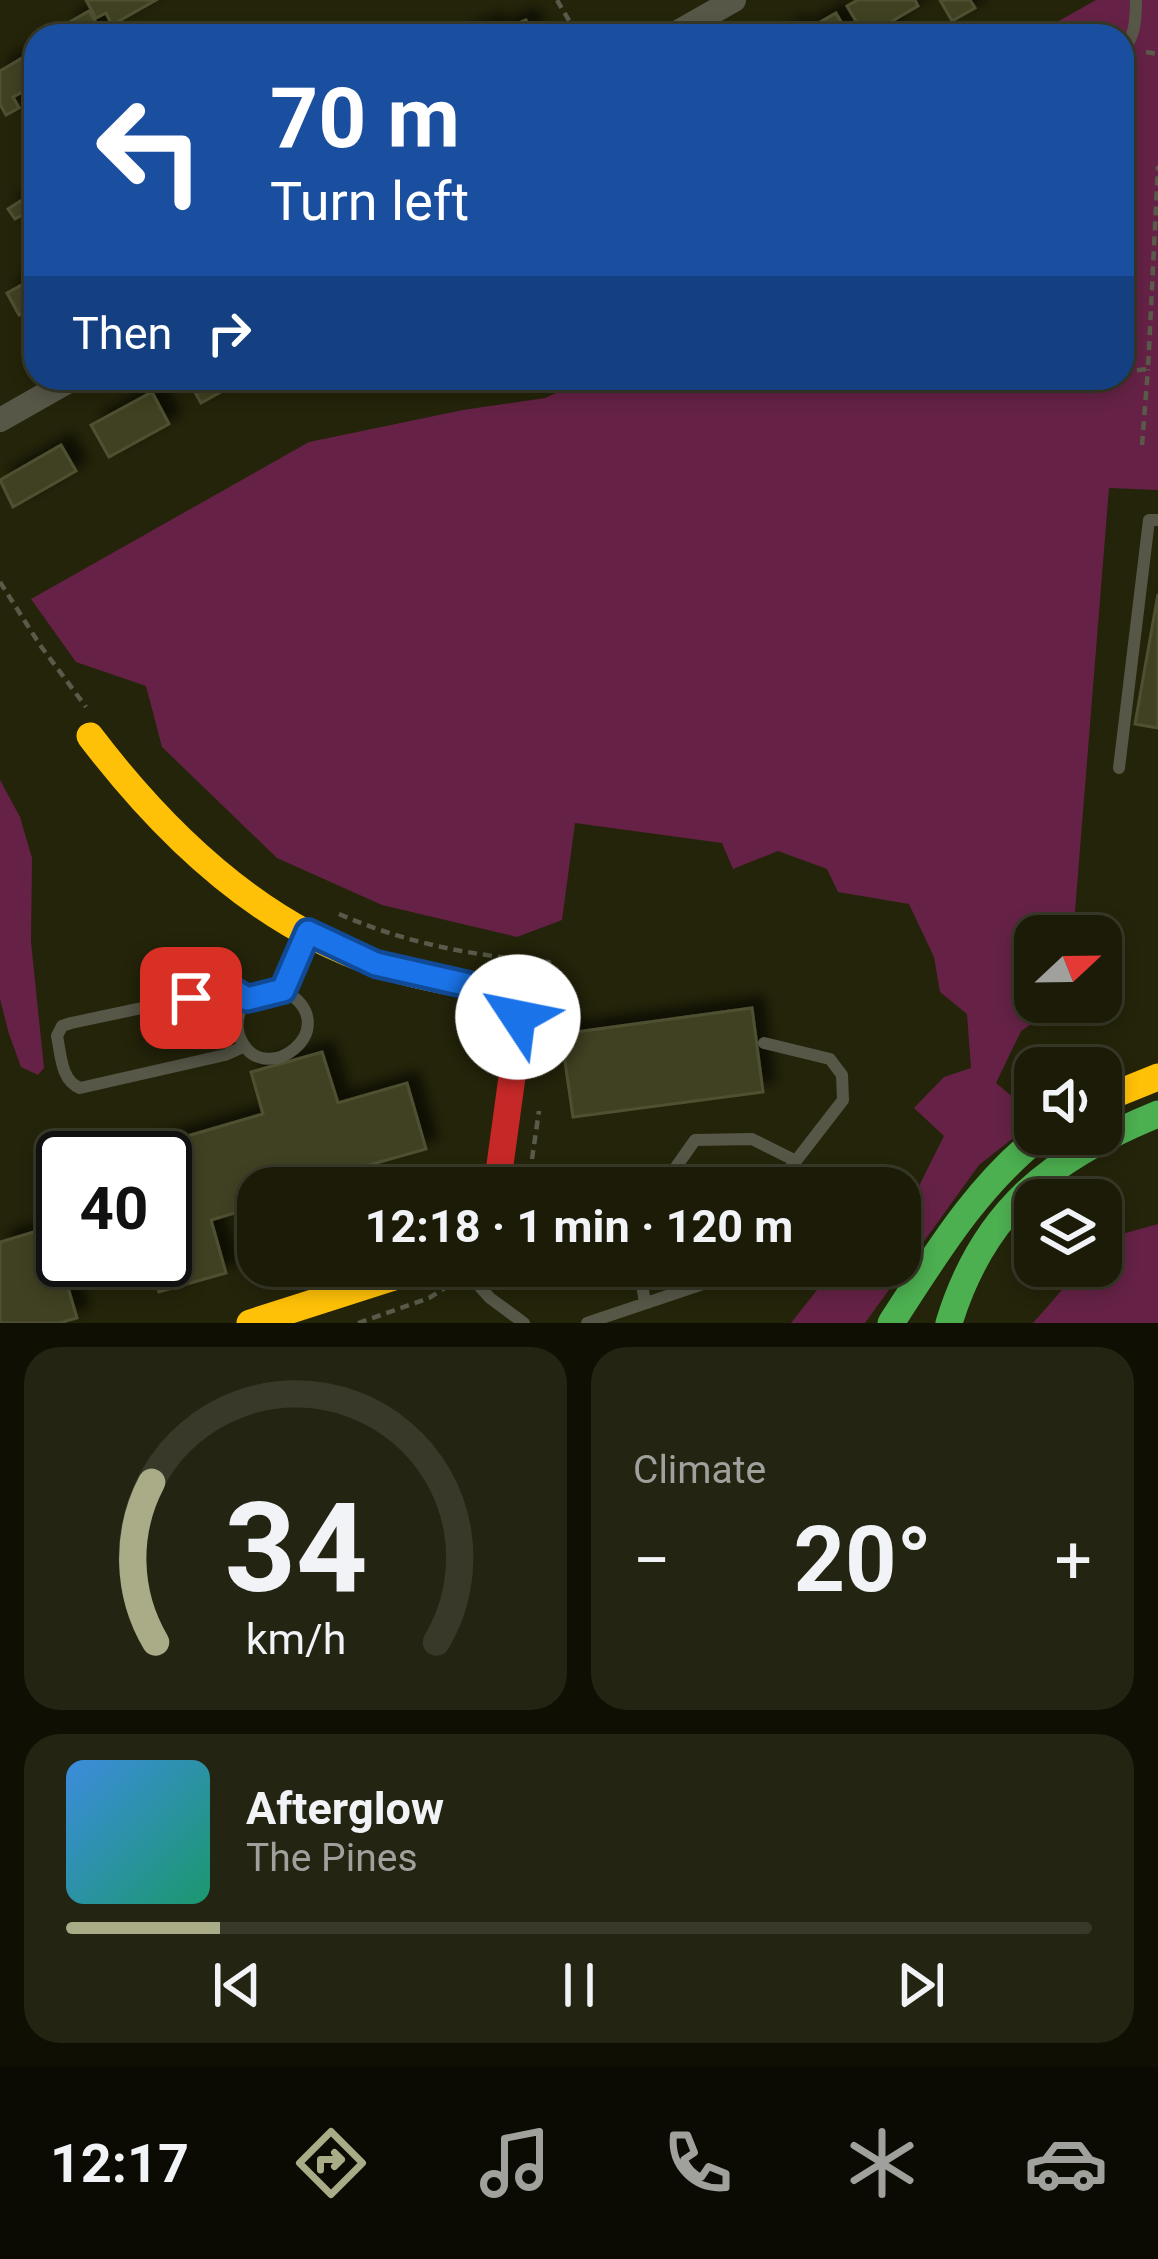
<!DOCTYPE html>
<meta charset="utf-8">
<style>
body{margin:0;font-family:Roboto,sans-serif;background:#242412;color:#f1f3f6;height:100vh;display:flex;flex-direction:column;font-size:45px;white-space:nowrap}
*{box-sizing:border-box;margin:0}
p{font-size:39px;color:#a0a19c}
.icon{flex:none;width:66px;height:66px;fill:none;stroke:currentColor;stroke-width:2;stroke-linecap:round;stroke-linejoin:round}
.map{position:relative;height:1323px;overflow:hidden}
.sheet{display:flex;flex-direction:column;gap:24px;padding:24px;background:#0f0f04;flex:1}
.sheet>*{flex:none}
.banner{position:absolute;left:24px;top:24px;width:1110px;height:366px;border-radius:36px;box-shadow:0 6px 18px #0003,0 0 0 3px #393929;background:#1a4fa0;color:#fff;overflow:hidden}
.needle{width:78px;rotate:68deg}
.fabs{position:absolute;left:1014px;top:915px;display:grid;gap:24px}
.fabs a{display:grid;place-items:center;width:108px;height:108px;border-radius:24px;background:#1b1b08;box-shadow:0 6px 18px #0003,0 0 0 3px #393929;font-size:60px}
.speed{position:absolute;left:36px;top:1131px;display:flex;gap:24px;font-size:60px;font-weight:700;text-align:center}
.speed>*{display:grid;place-content:center;width:156px;height:156px;border-radius:50%;background:#1b1b08;box-shadow:0 6px 18px #0003,0 0 0 3px #393929;line-height:1}
.speed .limit{border:6px solid #111;border-radius:18px;background:#fff;color:#111}
.pin{position:absolute;display:grid;place-items:center;width:102px;height:102px;color:#fff;margin:-51px;border-radius:24px;box-shadow:0 6px 18px #0006}
.me{position:absolute;width:132px;margin:-66px;rotate:304deg;stroke-linejoin:round;filter:drop-shadow(0 0 9px #0008)}
.turn{display:flex;align-items:center;gap:42px;height:252px;padding:0 48px;font-size:54px}
.turn .icon{width:156px;height:156px;stroke-width:2.5}
.turn b{display:block;font-size:84px;line-height:102px}
.then{display:flex;align-items:center;height:114px;padding:0 48px;background:#0003;gap:24px;font-size:45px}
.big{font-size:90px;font-weight:700;line-height:1.1}
.sheet .tile{flex:1;display:flex;flex-direction:column;justify-content:center;gap:18px;min-width:0;padding:0 42px;border-radius:36px;background:#242412}
.sheet .dial{align-items:center;gap:0}
.dial svg{height:312px;overflow:visible;fill:none;stroke:#393929;stroke-width:7;stroke-linecap:round;text-anchor:middle}
.dial text{fill:#f1f3f6;stroke:none}
.song{display:flex;align-items:center;gap:36px}
.cover{width:144px;height:144px;border-radius:18px;background:linear-gradient(135deg,hsl(210 70% 55%),hsl(160 70% 35%))}
.played{height:12px;border-radius:6px;background:linear-gradient(90deg,#aaab87 15%,#393929 15%)}
.keys{display:flex;justify-content:space-around;direction:ltr}
.heat{display:flex;justify-content:space-between;align-items:center;font-size:66px;direction:ltr}
.sheet .tiles{flex:1;display:grid;gap:24px;grid-template-columns:1fr 1fr}
.tile:last-child{grid-column:span 2}
.trip{position:absolute;left:237px;top:1167px;width:684px;height:120px;border-radius:36px;background:#1b1b08;box-shadow:0 6px 18px #0003,0 0 0 3px #393929;font-weight:700;line-height:120px;text-align:center}
.tab-bar{display:flex;height:192px;justify-content:space-around;align-items:center;background:#0b0b03;color:#a0a19c}
.tab-bar .icon{width:84px;height:84px}
.tab-bar .current{color:#aaab87}
.tab-bar b{font-size:54px;color:#f1f3f6}
.map>svg:first-child{display:block}
.green{fill:#652246}
.building{fill:#404024;stroke:#505032;stroke-width:3;filter:url(#shadow)}
.lines{fill:none;stroke-linecap:round;stroke-linejoin:round}
.path{stroke:#5a5a4b;stroke-width:4.5;stroke-dasharray:9 6;stroke-linecap:butt}
.lane{stroke:#575748;stroke-width:12}
.street{stroke:#575748;stroke-width:24}
.fast{stroke:#4caf50;stroke-width:27}
.slow{stroke:#ffc107;stroke-width:27}
.jam{stroke:#c62828;stroke-width:27}
.route-casing{stroke:#114b97;stroke-width:30}
.route{stroke:#1a73e8;stroke-width:21}
</style>
<div class="map">
<svg width="1158" height="1323" viewBox="0 0 1158 1323">
<defs>
<filter id="shadow"><feDropShadow dx="11" dy="-11" stdDeviation="6" flood-color="#0009"/></filter>
</defs>
<rect width="100%" height="100%" fill="#24240a"/>
<path class="green" d="M 1096,0 L 1158,0 L 1158,490 L 1109,488 L 1073,936 L 1035,936 L 1035,1002 L 1063,1002 L 1021,1031 L 996,1083 L 1019,1102 L 1035,1104 L 1035,1121 L 979,1165 L 865,1323 L 791,1323 L 836,1266 L 900,1266 L 900,1204 L 913,1198 L 944,1136 L 914,1108 L 944,1077 L 971,1068 L 967,1014 L 940,992 L 934,957 L 909,904 L 838,892 L 827,869 L 778,851 L 733,869 L 722,843 L 575,823 L 562,920 L 517,937 L 382,905 L 277,858 L 162,747 L 146,686 L 76,662 L 31,599 L 309,442 L 463,410 L 545,398 L 588,378 L 1122,378 L 1122,36 L 1032,36 Z
M 0,780 L 20,817 L 32,858 L 31,942 L 44,1068 L 38,1075 L 21,1067 L 9,1034 L 0,999 Z
M 1158,1224 L 1158,1323 L 1033,1323 L 1083,1266 L 1101,1266 L 1101,1248 L 1122,1234 Z"/>
<path class="building" d="M 86,0 L 156,0 L 112,25 L 106,13 L 96,18 Z
M 858,0 L 915,0 L 918,6 L 889,23 L 893,30 L 882,36 L 865,36 L 847,6 Z
M 940,0 L 970,0 L 975,8 L 952,21 Z
M 89,11 L 104,36 L 73,36 L 66,24 Z
M 836,13 L 849,36 L 780,36 L 795,27 L 799,34 Z
M 526,20 L 533,36 L 461,36 L 491,25 L 495,33 Z
M 32,52 L 36,59 L 36,98 L 34,99 L 28,89 L 13,97 L 19,108 L 6,115 L 0,104 L 0,71 Z
M 22,200 L 29,211 L 15,219 L 8,209 Z
M 36,277 L 36,314 L 32,316 L 29,310 L 19,315 L 7,293 Z
M 187,378 L 246,378 L 201,403 Z
M 152,392 L 169,424 L 109,457 L 91,425 Z
M 61,445 L 76,471 L 13,507 L 0,480 Z
M 1158,594 L 1158,728 L 1135,724 Z
M 752,1008 L 763,1092 L 573,1117 L 561,1034 Z
M 322,1052 L 338,1103 L 407,1083 L 426,1149 L 358,1168 L 364,1188 L 258,1188 L 258,1206 L 211,1220 L 226,1273 L 159,1292 L 150,1260 L 165,1260 L 165,1158 L 112,1158 L 263,1114 L 251,1072 Z
M 50,1227 L 77,1318 L 59,1323 L 0,1323 L 0,1242 Z"/>
<g class="lines">
<path class="path" d="M 557,0 L 578,36
M 1146,52 L 1158,54
M 1122,372 L 1148,369 L 1158,166
M 1142,445 L 1148,369
M 0,582 L 40,645 L 86,707
M 339,914 C 408,944 474,956 549,962 L 547,1016
M 532,1159 L 539,1111
M 358,1323 L 429,1298 L 451,1284"/>
<path class="lane" d="M 1122,52 C 1135,37 1136,20 1136,0
M 1119,768 L 1149,520 L 1158,520
M 247,999 C 239,1010 235,1021 239,1035 C 260,1095 351,1027 283,990
M 764,1043 L 830,1059 L 842,1075 L 843,1100 L 775,1188
M 245,1046 L 225,1055 L 80,1088 C 61,1081 61,1055 57,1036 L 62,1026 L 71,1023 L 231,989 L 247,999 L 283,990 L 308,933
M 669,1188 L 676,1167 L 695,1140 L 752,1139 L 796,1161
M 461,1266 L 490,1298 L 524,1323
M 645,1266 L 641,1278 L 645,1303
M 587,1323 L 700,1285 L 714,1266"/>
<path class="street" d="M 671,36 L 734,0
M 0,420 L 74,378"/>
<path class="fast" d="M 891,1323 C 936,1254 977,1185 1043,1134
M 949,1323 C 983,1211 1052,1157 1158,1114"/>
<path class="slow" d="M 90,736 C 163,832 258,924 375,963 C 401,972 429,978 456,983
M 1101,1100 L 1158,1077
M 250,1323 L 391,1278 L 420,1266"/>
<path class="jam" d="M 456,983 L 495,991 L 512,1001 L 519,1026 L 499,1172 L 492,1188"/>
</g>
<g class="lines">
<g class="route-casing">
<path id="route" d="M 191,998 L 231,989 L 247,999 L 283,990 L 308,932 L 376,964 L 495,991 L 512,1001 L 518,1017"/>
</g>
<use href="#route" class="route"/>
</g>
</svg>
<div class="fabs">
<a><svg class="needle" viewBox="-14 -14 28 28"><path d="M0-13l5 13h-10z" fill="#e53935"/><path d="M0 13l5-13h-10z" fill="#a0a19c"/></svg></a>
<a><svg class="icon" aria-label="sound" viewBox="0 0 24 24"><path d="M4 9h4l5-4v14l-5-4H4zM17 9q2 3 0 6"/></svg></a>
<a><svg class="icon" aria-label="layers" viewBox="0 0 24 24"><path d="M12 4l9 5-9 5-9-5zM3 14l9 5 9-5"/></svg></a>
</div>
<div class="speed"><div class="limit">40</div></div>
<div class="pin" style="left:191px;top:998px;background:#d93025"><svg class="icon" aria-label="arrive" viewBox="0 0 24 24"><path d="M6 21V4h12l-3 4 3 4H6"/></svg></div>
<svg class="me" style="left:518px;top:1017px" viewBox="-20 -20 40 40"><circle r="19" fill="#fff"/><path d="M0-13L10 11 0 6-10 11z" fill="#1a73e8"/></svg>
<div class="trip">12:18 · 1 min · 120 m</div>
<div class="banner">
<div class="turn"><svg class="icon" aria-label="left" viewBox="0 0 24 24"><path d="M17 20v-9H6M10 6l-5 5 5 5"/></svg><div><b>70 m</b>Turn left</div></div>
<div class="then">Then<svg class="icon" aria-label="right" viewBox="0 0 24 24"><path d="M7 20v-9h11M14 6l5 5-5 5"/></svg></div>
</div>
</div>
<section class="sheet">
<div class="tiles">
<div class="tile dial"><svg viewBox="0 0 100 80">
<path d="M14 69A42 42 0 1 1 86 69"/>
<path d="M14 69A42 42 0 0 1 13 28" stroke="#aaab87"/>
<text x="50" y="56" font-size="32" font-weight="700">34</text>
<text x="50" y="72" font-size="11">km/h</text>
</svg></div>
<div class="tile"><p>Climate</p>
<div class="heat"><a>−</a><b class="big">20°</b><a>+</a></div>
</div>
<div class="tile">
<div class="song"><i class="cover"></i><div><b>Afterglow</b><p>The Pines</p></div></div>
<div class="played"></div>
<div class="keys"><svg class="icon" aria-label="previous" viewBox="0 0 24 24"><path d="M18 5L8 12l10 7zM5 5v14"/></svg><svg class="icon" aria-label="pause" viewBox="0 0 24 24"><path d="M8 5v14M16 5v14"/></svg><svg class="icon" aria-label="next" viewBox="0 0 24 24"><path d="M6 5l10 7-10 7zM19 5v14"/></svg></div>
</div>
</div>
</section>
<nav class="tab-bar">
<b>12:17</b>
<svg class="icon current" aria-label="directions" viewBox="0 0 24 24"><path d="M12 3l9 9-9 9-9-9zM9 14v-3h6M13 9l2 2-2 2"/></svg>
<svg class="icon" aria-label="music" viewBox="0 0 24 24"><path d="M9 18V5l10-2v13"/><circle cx="6" cy="18" r="3"/><circle cx="16" cy="16" r="3"/></svg>
<svg class="icon" aria-label="phone" viewBox="0 0 24 24"><path d="M5 4h4l2 5-3 2q2 4 5 5l2-3 5 2v4C11 20 4 13 5 4z"/></svg>
<svg class="icon" aria-label="climate" viewBox="0 0 24 24"><path d="M12 3v18M4 7l16 10M4 17L20 7"/></svg>
<svg class="icon" aria-label="car" viewBox="0 0 24 24"><path d="M5 17H2v-5l4-1 3-4h7l3 4 3 1v5h-3M9 17h6M6 11h13"/><circle cx="7" cy="17" r="2"/><circle cx="17" cy="17" r="2"/></svg>
</nav>
